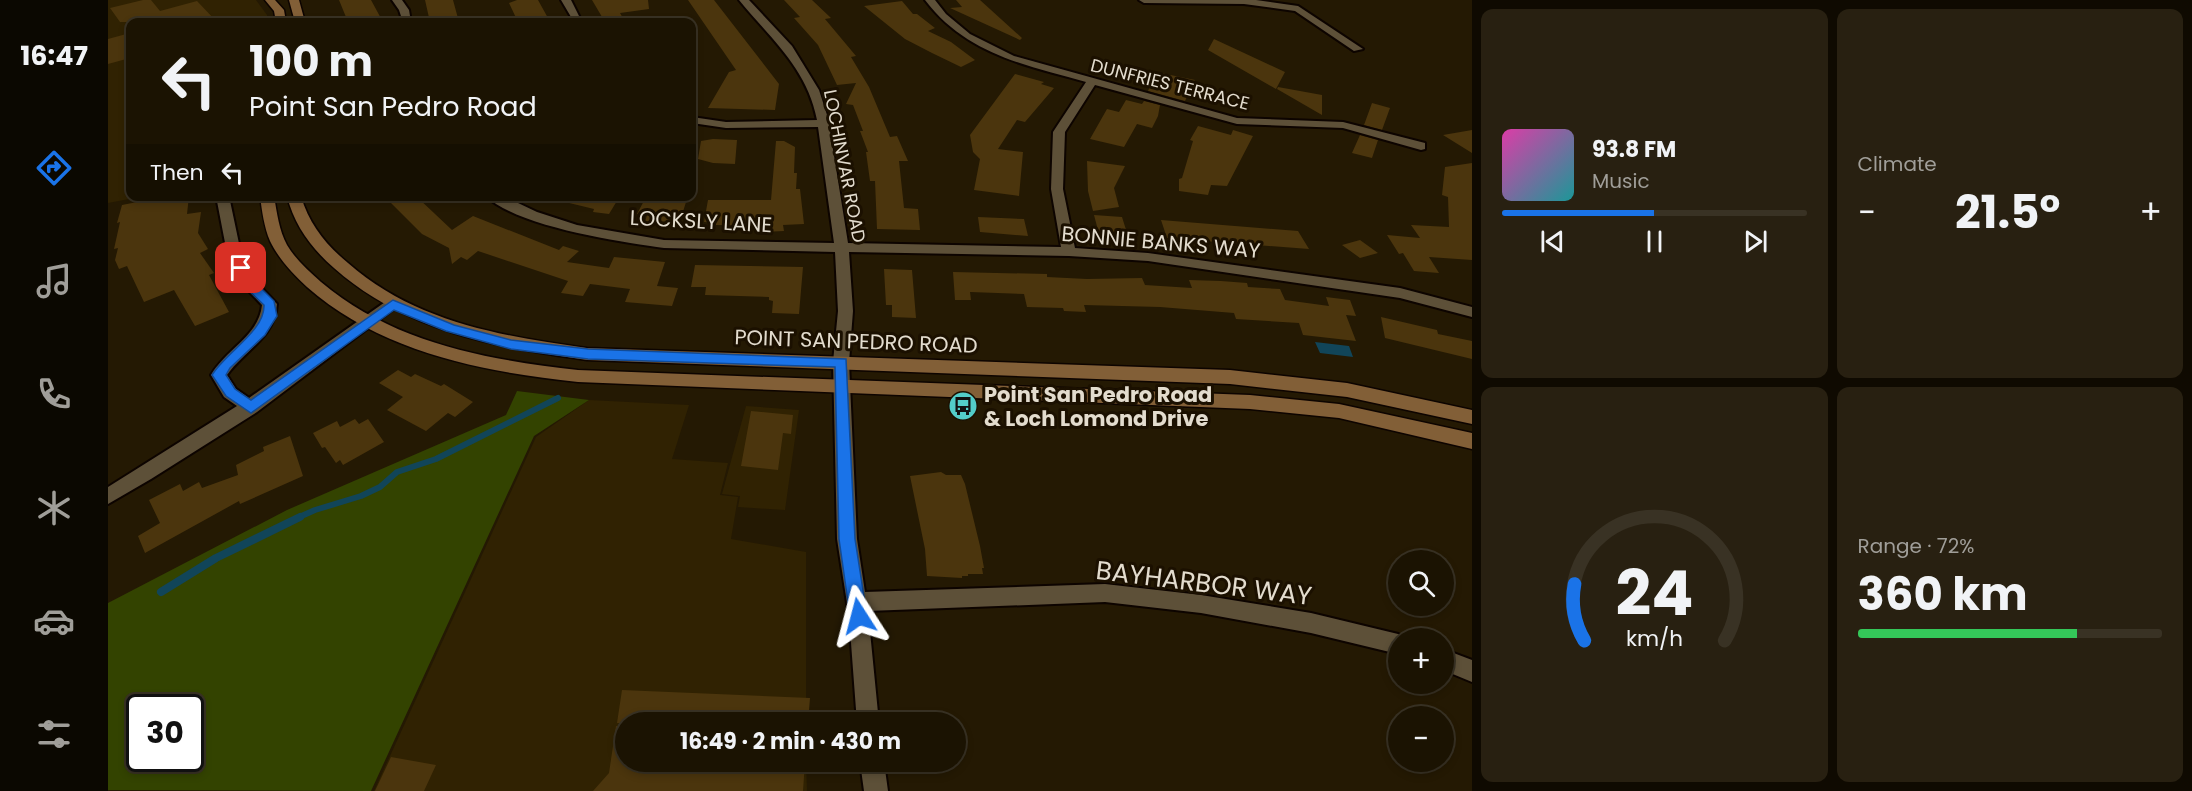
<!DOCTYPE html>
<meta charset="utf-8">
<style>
body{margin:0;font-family:Poppins,sans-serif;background:#282011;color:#f1f3f6;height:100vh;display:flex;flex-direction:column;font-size:22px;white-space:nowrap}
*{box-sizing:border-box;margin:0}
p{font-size:20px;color:#a09e99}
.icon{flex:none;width:33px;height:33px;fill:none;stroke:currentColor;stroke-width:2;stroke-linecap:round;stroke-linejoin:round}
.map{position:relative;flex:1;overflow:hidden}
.panel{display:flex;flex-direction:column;gap:9px;padding:9px;background:#0f0a01;width:720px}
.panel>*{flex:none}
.guide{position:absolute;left:18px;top:18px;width:570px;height:183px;border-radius:12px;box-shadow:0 3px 9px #0003,0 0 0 2px #393224;background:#1b1302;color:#f1f3f6;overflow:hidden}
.fabs{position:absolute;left:1280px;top:550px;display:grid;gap:12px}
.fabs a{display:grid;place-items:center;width:66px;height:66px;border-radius:50%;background:#1b1302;box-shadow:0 3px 9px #0003,0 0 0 2px #393224;font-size:30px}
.speed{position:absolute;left:18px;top:694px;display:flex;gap:12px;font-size:30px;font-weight:700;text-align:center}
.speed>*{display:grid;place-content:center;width:78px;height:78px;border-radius:50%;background:#1b1302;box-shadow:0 3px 9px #0003,0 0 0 2px #393224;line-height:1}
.speed .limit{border:3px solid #111;border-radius:9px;background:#fff;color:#111}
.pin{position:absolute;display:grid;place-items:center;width:51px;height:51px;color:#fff;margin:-26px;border-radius:12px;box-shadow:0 3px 9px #0006}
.me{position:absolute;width:66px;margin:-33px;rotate:351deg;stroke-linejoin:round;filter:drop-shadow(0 0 4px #0008)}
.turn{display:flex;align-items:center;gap:21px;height:126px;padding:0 24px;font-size:27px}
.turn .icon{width:78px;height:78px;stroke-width:2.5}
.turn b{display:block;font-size:42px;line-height:51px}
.then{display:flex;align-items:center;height:57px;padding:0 24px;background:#0003;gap:12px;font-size:22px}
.big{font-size:45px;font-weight:700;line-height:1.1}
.panel .widget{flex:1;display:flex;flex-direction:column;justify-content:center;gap:9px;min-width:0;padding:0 21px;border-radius:12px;background:#282011}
.panel .dial{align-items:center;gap:0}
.dial svg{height:156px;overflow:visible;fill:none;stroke:#393224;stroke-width:7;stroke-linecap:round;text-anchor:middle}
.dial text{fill:#f1f3f6;stroke:none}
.song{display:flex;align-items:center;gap:18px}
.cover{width:72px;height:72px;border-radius:9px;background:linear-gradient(135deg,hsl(320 70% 55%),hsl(180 70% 35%))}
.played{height:6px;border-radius:3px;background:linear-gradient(90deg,#1a73e8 50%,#393224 50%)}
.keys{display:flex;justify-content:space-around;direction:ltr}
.heat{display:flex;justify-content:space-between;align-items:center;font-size:33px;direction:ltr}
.charge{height:9px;border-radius:4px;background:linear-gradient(90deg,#34c759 72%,#393224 0)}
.panel .tiles{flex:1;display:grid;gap:9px;grid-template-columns:repeat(2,1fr)}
.trip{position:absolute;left:507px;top:712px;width:351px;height:60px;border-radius:30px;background:#1b1302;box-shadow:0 3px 9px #0003,0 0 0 2px #393224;font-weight:700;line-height:60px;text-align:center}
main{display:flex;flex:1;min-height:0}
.dock{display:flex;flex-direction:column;width:108px;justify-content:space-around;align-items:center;background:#0b0801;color:#a09e99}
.dock .icon{width:42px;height:42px}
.dock .on{color:#1a73e8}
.dock b{font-size:27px;color:#f1f3f6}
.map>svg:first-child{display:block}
.built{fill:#302202}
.green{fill:#334300;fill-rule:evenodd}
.water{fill:#114559}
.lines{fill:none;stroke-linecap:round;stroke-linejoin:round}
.stream-far1{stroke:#114559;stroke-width:6}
.stream{stroke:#114559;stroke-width:8}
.building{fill:#4b350d}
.street-casing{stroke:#0d0400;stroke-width:4}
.secondary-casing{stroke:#0d0400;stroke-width:3}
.street{fill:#5d5038;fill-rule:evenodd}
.secondary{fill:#825f37;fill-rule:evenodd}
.route{fill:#1a73e8;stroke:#114b97;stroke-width:1.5}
.labels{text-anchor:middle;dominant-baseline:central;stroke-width:6;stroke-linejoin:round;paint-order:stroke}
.far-street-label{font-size:18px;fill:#e3dcce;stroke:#1b1000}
.street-label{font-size:21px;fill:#e3dcce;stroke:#1b1000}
.poi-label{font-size:21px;font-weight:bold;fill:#e3dcce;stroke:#1b1000;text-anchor:start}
.near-street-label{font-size:26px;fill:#e3dcce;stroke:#1b1000}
</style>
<main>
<nav class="dock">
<b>16:47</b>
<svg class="icon on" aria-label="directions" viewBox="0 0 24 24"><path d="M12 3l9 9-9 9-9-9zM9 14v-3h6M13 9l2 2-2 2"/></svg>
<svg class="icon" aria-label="music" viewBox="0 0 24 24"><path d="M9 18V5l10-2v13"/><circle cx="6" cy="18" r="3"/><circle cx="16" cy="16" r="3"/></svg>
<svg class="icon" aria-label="phone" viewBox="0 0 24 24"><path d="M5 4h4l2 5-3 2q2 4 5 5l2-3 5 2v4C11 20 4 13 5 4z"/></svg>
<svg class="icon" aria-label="climate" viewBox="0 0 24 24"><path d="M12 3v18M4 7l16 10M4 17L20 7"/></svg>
<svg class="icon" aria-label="car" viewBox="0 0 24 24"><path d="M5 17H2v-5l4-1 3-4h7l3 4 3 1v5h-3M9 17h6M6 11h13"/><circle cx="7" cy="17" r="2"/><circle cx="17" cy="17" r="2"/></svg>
<svg class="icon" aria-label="filters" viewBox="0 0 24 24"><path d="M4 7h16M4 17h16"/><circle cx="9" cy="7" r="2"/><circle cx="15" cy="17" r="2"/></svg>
</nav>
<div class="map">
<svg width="1364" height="791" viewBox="0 0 1364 791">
<rect width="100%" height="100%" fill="#241903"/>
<path class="built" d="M 0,0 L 148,0 L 159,15 L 159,22 L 22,22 L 22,196 L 32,197 L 0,203 Z
M 481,400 L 581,405 L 564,459 L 620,463 L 612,495 L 630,497 L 623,539 L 698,552 L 698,723 L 518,723 L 518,762 L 698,762 L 699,791 L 266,791 L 428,437 Z
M 638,406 L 691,410 L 677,510 L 630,507 L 632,496 L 614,494 Z"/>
<path class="green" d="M 409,391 L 481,400 L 426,436 L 263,791 L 0,790 L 0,603 L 179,510 L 398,415 ZM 32,708 L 82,708 L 82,759 L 32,759 Z"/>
<path class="water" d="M 1207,342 L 1241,346 L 1245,357 L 1212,353 Z"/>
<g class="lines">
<path class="stream-far1" d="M 189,518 L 207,510 L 253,496 L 272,487 L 289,472 L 328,459 L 450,398"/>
<path class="stream" d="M 53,592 L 108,558 L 192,517"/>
</g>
<path class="building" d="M 35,0 L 43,0 L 52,11 L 89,1 L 109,22 L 12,22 L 2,8 Z
M 231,0 L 263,0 L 275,22 L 240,22 Z
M 317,0 L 345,0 L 351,22 L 322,22 Z
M 409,0 L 430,0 L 440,18 L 436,19 L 438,22 L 410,22 L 401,3 Z
M 484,0 L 540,0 L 541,9 L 512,13 L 517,22 L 497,22 Z
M 580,0 L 606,0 L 671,84 L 667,110 L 600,108 L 621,72 L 628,70 Z
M 676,0 L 704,0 L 723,18 L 717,19 L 748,56 L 743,57 L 761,87 L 782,137 L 789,136 L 800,161 L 791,161 L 796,208 L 810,209 L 812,230 L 769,229 L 767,181 L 762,181 L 758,152 L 760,152 L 752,131 L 755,131 L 745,105 L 738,104 L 748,83 L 729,85 L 710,45 L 686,18 L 692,17 Z
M 848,0 L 872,0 L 914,38 L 912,40 L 842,8 L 854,7 Z
M 794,1 L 805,14 L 809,14 L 827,28 L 820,31 L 843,42 L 867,60 L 853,67 L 824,53 L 797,39 L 756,6 Z
M 22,33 L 22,58 L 0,64 L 0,39 Z
M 1106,39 L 1177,72 L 1168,89 L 1100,50 Z
M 1048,72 L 1087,80 L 1077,101 L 1040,91 Z
M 907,74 L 936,82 L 933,84 L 946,88 L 917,122 L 909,120 L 890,149 L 915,152 L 911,196 L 866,190 L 872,159 L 865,152 L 862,135 Z
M 1170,87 L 1214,95 L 1214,115 L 1169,89 Z
M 1018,100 L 1034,104 L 1036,101 L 1052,105 L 1050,116 L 1044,128 L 1029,124 L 1016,147 L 982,139 L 999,109 L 1011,112 Z
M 1264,103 L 1282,108 L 1274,130 L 1256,125 Z
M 1090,126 L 1123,135 L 1125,130 L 1145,136 L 1119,186 L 1103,185 L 1100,195 L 1071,191 L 1071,179 L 1074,178 L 1085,141 L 1082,140 Z
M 1364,130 L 1364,153 L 1335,135 Z
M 1252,135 L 1270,140 L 1264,158 L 1244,153 Z
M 605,139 L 629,140 L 627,164 L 605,163 L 590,159 L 593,141 Z
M 668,141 L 676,141 L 687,147 L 686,173 L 689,173 L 688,189 L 692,189 L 696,224 L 675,225 L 676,231 L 655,232 L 655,226 L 608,225 L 608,223 L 596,222 L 600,200 L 663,200 Z
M 979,161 L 1017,166 L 1006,188 L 1011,207 L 985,211 L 980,191 Z
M 1364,163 L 1364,260 L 1321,257 L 1331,273 L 1306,271 L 1295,253 L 1291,254 L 1279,235 L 1312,238 L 1303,225 L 1341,227 L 1340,197 L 1334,195 L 1337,167 Z
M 59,196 L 81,196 L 79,214 L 93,212 L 90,233 L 100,249 L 92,253 L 106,273 L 101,275 L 121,312 L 87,326 L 66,290 L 36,302 L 19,266 L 11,269 L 7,260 L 10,248 L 6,249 L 12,222 L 9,223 L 14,205 Z
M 276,196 L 309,197 L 344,230 L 365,216 L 451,250 L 455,246 L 471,251 L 459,262 L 501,268 L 506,257 L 557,262 L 549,286 L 570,288 L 564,306 L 517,302 L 522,289 L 482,284 L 475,296 L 453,293 L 460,281 L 370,251 L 359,260 L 353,257 L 344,264 L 341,248 L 314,234 Z
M 458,196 L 512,196 L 501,214 L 485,212 L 486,209 L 457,202 Z
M 538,197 L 579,199 L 572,221 L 537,222 L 539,215 L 529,214 Z
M 986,215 L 1014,217 L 1020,236 L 991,234 Z
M 870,217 L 916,219 L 920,236 L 872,232 Z
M 1053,220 L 1190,231 L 1201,249 L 1059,238 Z
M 1252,240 L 1270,253 L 1252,258 L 1234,245 Z
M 587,265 L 695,267 L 691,314 L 664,313 L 665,301 L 661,300 L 661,297 L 597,295 L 598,287 L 583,287 Z
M 776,269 L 804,270 L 808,318 L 784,317 L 784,305 L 778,305 Z
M 845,272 L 939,274 L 939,277 L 979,279 L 1034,278 L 1037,285 L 1084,288 L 1081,280 L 1113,281 L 1139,283 L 1140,287 L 1172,289 L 1177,300 L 1221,306 L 1218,297 L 1242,300 L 1248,316 L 1238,315 L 1248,341 L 1195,335 L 1191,323 L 1128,319 L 1126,313 L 1052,307 L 976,305 L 978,312 L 956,311 L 955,308 L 919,307 L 916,294 L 862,292 L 863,300 L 847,300 Z
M 1273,317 L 1329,330 L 1330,334 L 1364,341 L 1364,359 L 1277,338 Z
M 290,370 L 303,377 L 307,374 L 333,386 L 336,384 L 365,402 L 347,417 L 340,413 L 318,431 L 279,410 L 295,397 L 271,383 Z
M 643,411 L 685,415 L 683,434 L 675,433 L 670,470 L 633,466 Z
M 247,419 L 251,424 L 260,419 L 276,442 L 235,465 L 232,460 L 228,463 L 217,447 L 214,448 L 205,433 L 229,421 L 232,427 Z
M 182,436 L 195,476 L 132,504 L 131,501 L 37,553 L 30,536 L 52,523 L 41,500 L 72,484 L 75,491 L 91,482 L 94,488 L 130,475 L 128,465 L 156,451 L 155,447 Z
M 833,472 L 838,475 L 853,475 L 857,484 L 872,546 L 876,568 L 874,568 L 875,574 L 860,574 L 860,576 L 854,576 L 854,578 L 819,576 L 817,549 L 802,476 Z
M 514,690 L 702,698 L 700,723 L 509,723 Z
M 508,726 L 518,727 L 518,762 L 697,762 L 695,791 L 485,791 L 501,773 Z
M 283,757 L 328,765 L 316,791 L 267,791 Z"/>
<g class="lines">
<g class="street-casing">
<path id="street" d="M 284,0 L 294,0 L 301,10 L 303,22 L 295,22 L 291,10 Z
M 453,0 L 463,0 L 474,22 L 466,22 Z
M 631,0 L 641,0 L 684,46 L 711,90 L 720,118 L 740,243 L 953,247 L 943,189 L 945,132 L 978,82 C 917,65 858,54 817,0 L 827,0 L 838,14 L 862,34 L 906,56 L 1129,118 L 1235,122 L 1317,143 L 1317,149 L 1313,150 L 1235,128 L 1129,124 L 987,85 L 957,132 L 955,189 L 967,248 L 1040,253 L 1292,288 L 1364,307 L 1364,317 L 1292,298 L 1040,261 L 961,256 L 741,252 L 745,311 L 741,362 L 749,539 L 757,592 L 997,584 L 1093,595 L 1203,613 L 1290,634 L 1298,639 L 1290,639 L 1290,654 L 1203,633 L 1093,613 L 997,602 L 760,611 L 771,723 L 749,723 L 741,616 L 729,539 L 725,362 L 730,311 L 727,252 L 556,248 C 512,242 410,227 378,196 L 395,196 L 429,212 L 469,225 L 556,240 L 726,243 L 710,127 L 618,128 L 584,123 L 584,117 L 618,122 L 709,120 C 699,68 663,39 631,0 Z
M 1031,0 L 1148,0 L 1190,6 L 1255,49 L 1246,51 L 1187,11 L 1136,4 L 1036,3 Z
M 108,196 L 121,196 L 133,253 L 146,280 L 169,304 C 167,337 137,350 119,375 L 128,389 L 141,398 L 280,300 L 285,299 L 292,304 L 149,412 L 43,479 L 0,504 L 0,487 L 129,406 L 116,397 L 103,375 C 118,349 151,336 154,305 L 135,285 L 119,253 Z
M 1335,649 L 1364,660 L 1364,682 L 1335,670 Z
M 752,762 L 776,762 L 780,791 L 756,791 Z"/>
</g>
<g class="secondary-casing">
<path id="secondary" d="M 157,0 L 167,0 L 176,10 L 178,22 L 168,22 L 166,11 Z
M 181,0 L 191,0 L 197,22 L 187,22 Z
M 152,196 L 166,196 C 169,213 171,230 179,245 C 187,259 201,271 213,282 C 285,343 380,360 470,370 L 1142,395 L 1231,404 L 1364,433 L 1364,449 L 1231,418 L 1142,409 L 470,382 C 374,372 273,352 199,287 C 185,274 170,258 162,241 C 156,227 154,211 152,196 Z
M 179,196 L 193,196 C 201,224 218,245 240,263 C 307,322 393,336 479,348 L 1122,370 L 1239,383 L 1364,410 L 1364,424 L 1239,397 L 1122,384 L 479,360 C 388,347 297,331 226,268 C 204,249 186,225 179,196 Z"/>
</g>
<use href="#street" class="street"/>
<use href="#secondary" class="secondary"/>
</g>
<path class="route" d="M 133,264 L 137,265 L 145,280 L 166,301 L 169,316 L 157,335 L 122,368 L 118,375 L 127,389 L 143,400 L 285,300 L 346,325 L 403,340 L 480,349 L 738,359 L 747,539 L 759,616 L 757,621 L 751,624 L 745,621 L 742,616 L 731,539 L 727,367 L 480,359 L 403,349 L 338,331 L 286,310 L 143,413 L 118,396 L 104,375 C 118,352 157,331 156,305 L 135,285 L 127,268 Z"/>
<defs>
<g id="bus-disc" transform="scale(1.5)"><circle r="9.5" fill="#53cdc9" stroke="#1b1000"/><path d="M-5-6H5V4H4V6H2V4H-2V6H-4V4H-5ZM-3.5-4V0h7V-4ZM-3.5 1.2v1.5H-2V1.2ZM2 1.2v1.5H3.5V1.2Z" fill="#111"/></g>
</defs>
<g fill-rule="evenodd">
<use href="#bus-disc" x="855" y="406"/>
</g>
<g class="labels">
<g class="far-street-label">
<text transform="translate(1062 84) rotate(14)">DUNFRIES TERRACE</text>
<text transform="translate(737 166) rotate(79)">LOCHINVAR ROAD</text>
</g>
<g class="street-label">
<text transform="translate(593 221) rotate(3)">LOCKSLY LANE</text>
<text transform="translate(1053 242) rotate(5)">BONNIE BANKS WAY</text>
<text transform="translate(748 341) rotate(2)">POINT SAN PEDRO ROAD</text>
</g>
<g class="poi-label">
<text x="876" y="394">Point San Pedro Road<tspan x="876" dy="24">&amp; Loch Lomond Drive</tspan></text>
</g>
<g class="near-street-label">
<text transform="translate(1096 583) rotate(7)">BAYHARBOR WAY</text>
</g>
</g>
</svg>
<div class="fabs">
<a><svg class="icon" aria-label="search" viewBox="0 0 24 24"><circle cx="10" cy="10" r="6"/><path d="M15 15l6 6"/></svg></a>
<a>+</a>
<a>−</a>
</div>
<div class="speed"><div class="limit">30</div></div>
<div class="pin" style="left:133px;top:268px;background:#d93025"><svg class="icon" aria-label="arrive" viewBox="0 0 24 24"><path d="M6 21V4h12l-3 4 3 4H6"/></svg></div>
<svg class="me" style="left:751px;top:616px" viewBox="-20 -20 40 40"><path d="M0-17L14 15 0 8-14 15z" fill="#1a73e8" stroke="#fff" stroke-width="4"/></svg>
<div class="trip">16:49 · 2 min · 430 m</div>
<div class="guide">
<div class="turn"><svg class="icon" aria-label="left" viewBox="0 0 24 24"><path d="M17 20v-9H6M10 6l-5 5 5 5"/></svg><div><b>100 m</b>Point San Pedro Road</div></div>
<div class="then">Then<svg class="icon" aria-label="left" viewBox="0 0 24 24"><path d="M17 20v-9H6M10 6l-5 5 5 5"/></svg></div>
</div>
</div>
<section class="panel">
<div class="tiles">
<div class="widget">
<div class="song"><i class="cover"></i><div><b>93.8 FM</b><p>Music</p></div></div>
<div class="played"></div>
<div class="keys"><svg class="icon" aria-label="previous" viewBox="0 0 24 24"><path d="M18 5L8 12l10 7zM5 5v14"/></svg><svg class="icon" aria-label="pause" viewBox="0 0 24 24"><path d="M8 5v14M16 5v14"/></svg><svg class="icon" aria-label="next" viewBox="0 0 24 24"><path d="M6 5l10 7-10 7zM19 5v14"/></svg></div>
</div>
<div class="widget"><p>Climate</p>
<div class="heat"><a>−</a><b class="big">21.5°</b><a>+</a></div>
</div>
<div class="widget dial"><svg viewBox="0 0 100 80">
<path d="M14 69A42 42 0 1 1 86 69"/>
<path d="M14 69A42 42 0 0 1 9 40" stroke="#1a73e8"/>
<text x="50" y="56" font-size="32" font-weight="700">24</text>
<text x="50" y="72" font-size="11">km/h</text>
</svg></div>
<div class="widget"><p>Range · 72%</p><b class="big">360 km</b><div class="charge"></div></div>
</div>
</section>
</main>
